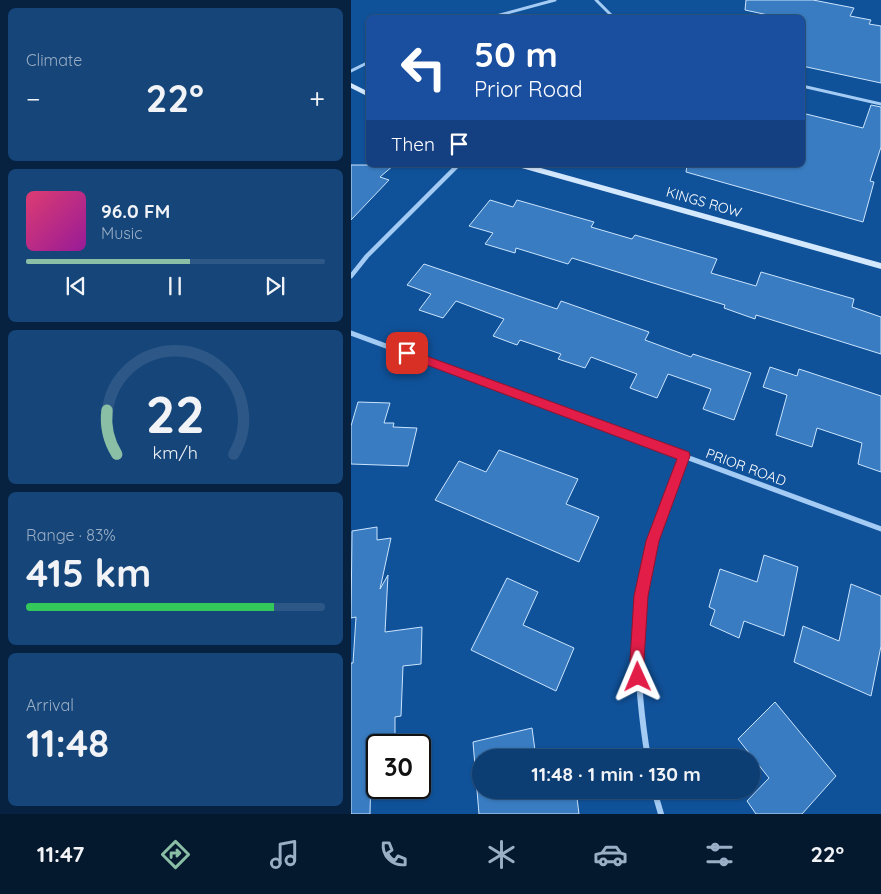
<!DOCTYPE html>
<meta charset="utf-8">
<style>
body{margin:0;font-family:Quicksand,sans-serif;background:#154579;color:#f1f3f6;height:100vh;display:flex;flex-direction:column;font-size:19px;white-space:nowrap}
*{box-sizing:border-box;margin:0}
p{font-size:16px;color:#9aaec5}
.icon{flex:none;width:28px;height:28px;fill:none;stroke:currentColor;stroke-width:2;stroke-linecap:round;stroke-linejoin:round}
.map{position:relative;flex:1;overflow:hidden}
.sheet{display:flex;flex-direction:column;gap:8px;padding:8px;background:#072240;width:351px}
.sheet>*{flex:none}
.banner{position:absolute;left:15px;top:15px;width:439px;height:152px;border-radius:8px;box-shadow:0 1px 4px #0004,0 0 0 1px #2c5786;background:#1a4fa0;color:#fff;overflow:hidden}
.speed{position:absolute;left:15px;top:734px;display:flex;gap:10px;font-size:25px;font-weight:700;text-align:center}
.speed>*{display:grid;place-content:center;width:65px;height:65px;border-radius:50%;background:#0c3e74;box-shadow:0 1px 4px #0004,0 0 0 1px #2c5786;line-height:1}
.speed .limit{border:2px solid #111;border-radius:8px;background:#fff;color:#111}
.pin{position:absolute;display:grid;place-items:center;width:42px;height:42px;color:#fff;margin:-21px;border-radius:10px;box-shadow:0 2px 8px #0006}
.me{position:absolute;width:55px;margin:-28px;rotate:359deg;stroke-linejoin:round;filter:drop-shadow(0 0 4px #0008)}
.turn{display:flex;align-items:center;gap:18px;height:105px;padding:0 25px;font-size:22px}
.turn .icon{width:65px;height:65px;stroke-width:2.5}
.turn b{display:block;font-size:35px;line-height:42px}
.then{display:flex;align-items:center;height:48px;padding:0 25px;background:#0003;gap:10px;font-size:19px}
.big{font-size:38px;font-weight:800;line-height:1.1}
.sheet .tile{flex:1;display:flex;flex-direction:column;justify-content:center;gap:8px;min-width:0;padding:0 18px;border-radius:8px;background:#154579}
.sheet .dial{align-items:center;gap:0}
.dial svg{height:130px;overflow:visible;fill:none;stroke:#2c5786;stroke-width:7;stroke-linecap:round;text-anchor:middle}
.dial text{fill:#f1f3f6;stroke:none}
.song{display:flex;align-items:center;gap:15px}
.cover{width:60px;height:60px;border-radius:8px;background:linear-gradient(135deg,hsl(340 70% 55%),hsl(300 70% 35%))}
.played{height:5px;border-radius:2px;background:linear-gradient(90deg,#8abfa5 55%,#2c5786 55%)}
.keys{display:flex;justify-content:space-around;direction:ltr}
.heat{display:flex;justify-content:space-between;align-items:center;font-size:28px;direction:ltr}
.charge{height:8px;border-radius:4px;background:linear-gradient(90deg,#34c759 83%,#2c5786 0)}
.trip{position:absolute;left:121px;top:749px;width:288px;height:50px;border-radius:25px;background:#0c3e74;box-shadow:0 1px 4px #0004,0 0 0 1px #2c5786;font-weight:800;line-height:50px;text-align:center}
.dock{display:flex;height:80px;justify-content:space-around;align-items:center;background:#05192e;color:#9aaec5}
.dock .icon{width:35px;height:35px}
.dock .active{color:#8abfa5}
.dock b{font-size:22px;color:#f1f3f6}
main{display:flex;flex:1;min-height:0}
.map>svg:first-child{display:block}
.building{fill:#397cc1;stroke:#cbe4fe}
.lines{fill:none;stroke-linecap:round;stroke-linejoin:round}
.street-far3{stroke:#a3cbf4;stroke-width:3}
.street-far2{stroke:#a3cbf4;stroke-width:4.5}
.street-far1{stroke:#a3cbf4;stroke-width:5}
.street{stroke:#a3cbf4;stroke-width:6}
.secondary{fill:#d3e7fd;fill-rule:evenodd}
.route{fill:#e11d48;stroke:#92132f}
.labels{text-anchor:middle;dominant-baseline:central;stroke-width:4;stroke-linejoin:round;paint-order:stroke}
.street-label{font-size:14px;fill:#fff;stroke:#10529a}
</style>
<main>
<section class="sheet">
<div class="tile"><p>Climate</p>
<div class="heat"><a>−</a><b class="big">22°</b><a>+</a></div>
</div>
<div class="tile">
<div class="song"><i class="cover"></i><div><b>96.0 FM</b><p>Music</p></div></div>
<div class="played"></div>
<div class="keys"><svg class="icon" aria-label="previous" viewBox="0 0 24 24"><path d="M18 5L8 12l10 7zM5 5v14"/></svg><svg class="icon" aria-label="pause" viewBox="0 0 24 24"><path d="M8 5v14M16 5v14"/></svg><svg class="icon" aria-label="next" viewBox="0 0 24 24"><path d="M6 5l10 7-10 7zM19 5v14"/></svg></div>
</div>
<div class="tile dial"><svg viewBox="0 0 100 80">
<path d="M14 69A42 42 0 1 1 86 69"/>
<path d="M14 69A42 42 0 0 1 8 42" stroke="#8abfa5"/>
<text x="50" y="56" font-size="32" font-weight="700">22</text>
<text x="50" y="72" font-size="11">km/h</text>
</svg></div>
<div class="tile"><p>Range · 83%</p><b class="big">415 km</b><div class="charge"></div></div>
<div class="tile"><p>Arrival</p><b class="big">11:48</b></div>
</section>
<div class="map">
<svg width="530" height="814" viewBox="0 0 530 814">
<rect width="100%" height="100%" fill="#10529a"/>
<path class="building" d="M 395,0 L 462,0 L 503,8 L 499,16 L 520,20 L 518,24 L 530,26 L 530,83 L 451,66 L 451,18 L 431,18 L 394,10 Z
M 520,105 L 530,107 L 530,147 L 519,181 L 523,182 L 512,222 L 335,172 L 336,165 L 451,165 L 451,113 L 512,128 Z
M 0,165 L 43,165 L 29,177 L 38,180 L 0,220 Z
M 139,200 L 162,207 L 166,200 L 243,222 L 240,227 L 281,239 L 284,235 L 366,259 L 360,273 L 405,286 L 410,272 L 503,299 L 501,307 L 530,317 L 530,354 L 405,315 L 404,319 L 373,308 L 374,305 L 221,258 L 217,264 L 165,248 L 164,253 L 134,244 L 142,233 L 118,226 Z
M 73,264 L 206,309 L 210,301 L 298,332 L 294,340 L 340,357 L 342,354 L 400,373 L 383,420 L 352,409 L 360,389 L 317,374 L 306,398 L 279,388 L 286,374 L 240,357 L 234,368 L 207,359 L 210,354 L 169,340 L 166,345 L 142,336 L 153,319 L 105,301 L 92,318 L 68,310 L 80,294 L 56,285 Z
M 419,367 L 446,376 L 448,369 L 530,396 L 530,472 L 507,464 L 511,443 L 466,428 L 461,447 L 425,435 L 436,395 L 412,387 Z
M 7,402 L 39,403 L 33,423 L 43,423 L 42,427 L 66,428 L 57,466 L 0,464 L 0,426 Z
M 148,450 L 227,479 L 215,504 L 248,517 L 228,562 L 84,500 L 108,461 L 135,472 Z
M 26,527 L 26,540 L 40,538 L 29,589 L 37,575 L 34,632 L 71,627 L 70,664 L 52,666 L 50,716 L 44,717 L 44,745 L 25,745 L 24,767 L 20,768 L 19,814 L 0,814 L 0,663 L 2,663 L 5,617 L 0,618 L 1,531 Z
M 413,555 L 447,567 L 433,636 L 393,621 L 388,638 L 359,625 L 364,610 L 358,607 L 369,569 L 406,582 Z
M 156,578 L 187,592 L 172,625 L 223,648 L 205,691 L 120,650 Z
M 500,584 L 530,596 L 530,646 L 520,696 L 443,662 L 452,626 L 488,641 Z
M 424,702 L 485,776 L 451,814 L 405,814 L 396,801 L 418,778 L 387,739 Z
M 181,728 L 185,758 L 130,758 L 130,790 L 225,790 L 228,814 L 128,814 L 122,742 Z"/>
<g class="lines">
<path class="street-far3" d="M 245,0 L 263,18
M 138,18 L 204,0
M 0,71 L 18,62
M 451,86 L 530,104"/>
<path class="street-far2" d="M 0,276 L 16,256 L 107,165"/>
<path class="street-far1" d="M 0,333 L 530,529
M 301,540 L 333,456"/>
<path class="street" d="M 297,758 C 285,685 281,611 302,539
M 303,790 L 310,814"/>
<path class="secondary" d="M 0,83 L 18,92 L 18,97 L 0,88 Z
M 166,165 L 179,165 L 530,263 L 530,269 L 167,167 Z"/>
</g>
<path class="route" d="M 56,349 L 338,452 L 339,456 L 308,541 L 297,596 L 293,660 L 294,677 L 292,682 L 287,684 L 282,682 L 279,660 L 283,596 L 295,541 L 326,459 L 52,356 L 50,353 Z"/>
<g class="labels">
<g class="street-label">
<text transform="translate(353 202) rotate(16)">KINGS ROW</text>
<text transform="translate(395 467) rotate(20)">PRIOR ROAD</text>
</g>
</g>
</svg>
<div class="speed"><div class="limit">30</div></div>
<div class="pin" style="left:56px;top:353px;background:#d93025"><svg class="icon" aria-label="arrive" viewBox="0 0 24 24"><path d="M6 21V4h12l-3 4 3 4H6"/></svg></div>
<svg class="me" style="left:287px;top:677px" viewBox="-20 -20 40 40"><path d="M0-17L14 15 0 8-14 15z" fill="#e11d48" stroke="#fff" stroke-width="4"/></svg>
<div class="trip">11:48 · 1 min · 130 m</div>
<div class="banner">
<div class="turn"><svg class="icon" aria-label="left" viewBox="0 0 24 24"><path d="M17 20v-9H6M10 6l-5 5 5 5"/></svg><div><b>50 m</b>Prior Road</div></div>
<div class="then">Then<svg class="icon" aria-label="arrive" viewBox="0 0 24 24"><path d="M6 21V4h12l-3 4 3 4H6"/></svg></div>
</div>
</div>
</main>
<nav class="dock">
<b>11:47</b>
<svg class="icon active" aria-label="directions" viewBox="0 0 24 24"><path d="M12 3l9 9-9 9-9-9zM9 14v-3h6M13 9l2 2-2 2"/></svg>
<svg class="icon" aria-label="music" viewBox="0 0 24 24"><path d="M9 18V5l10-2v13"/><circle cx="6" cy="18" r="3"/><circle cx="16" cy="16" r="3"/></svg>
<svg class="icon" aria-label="phone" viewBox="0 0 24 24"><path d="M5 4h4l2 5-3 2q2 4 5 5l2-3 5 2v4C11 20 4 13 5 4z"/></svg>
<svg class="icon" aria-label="climate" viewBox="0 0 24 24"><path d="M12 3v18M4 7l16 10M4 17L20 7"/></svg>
<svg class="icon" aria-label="car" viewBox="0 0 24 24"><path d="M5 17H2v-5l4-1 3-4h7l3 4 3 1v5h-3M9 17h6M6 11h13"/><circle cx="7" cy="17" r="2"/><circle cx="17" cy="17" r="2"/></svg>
<svg class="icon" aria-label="filters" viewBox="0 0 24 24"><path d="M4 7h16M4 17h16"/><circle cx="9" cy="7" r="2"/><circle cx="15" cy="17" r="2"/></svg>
<b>22°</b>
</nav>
